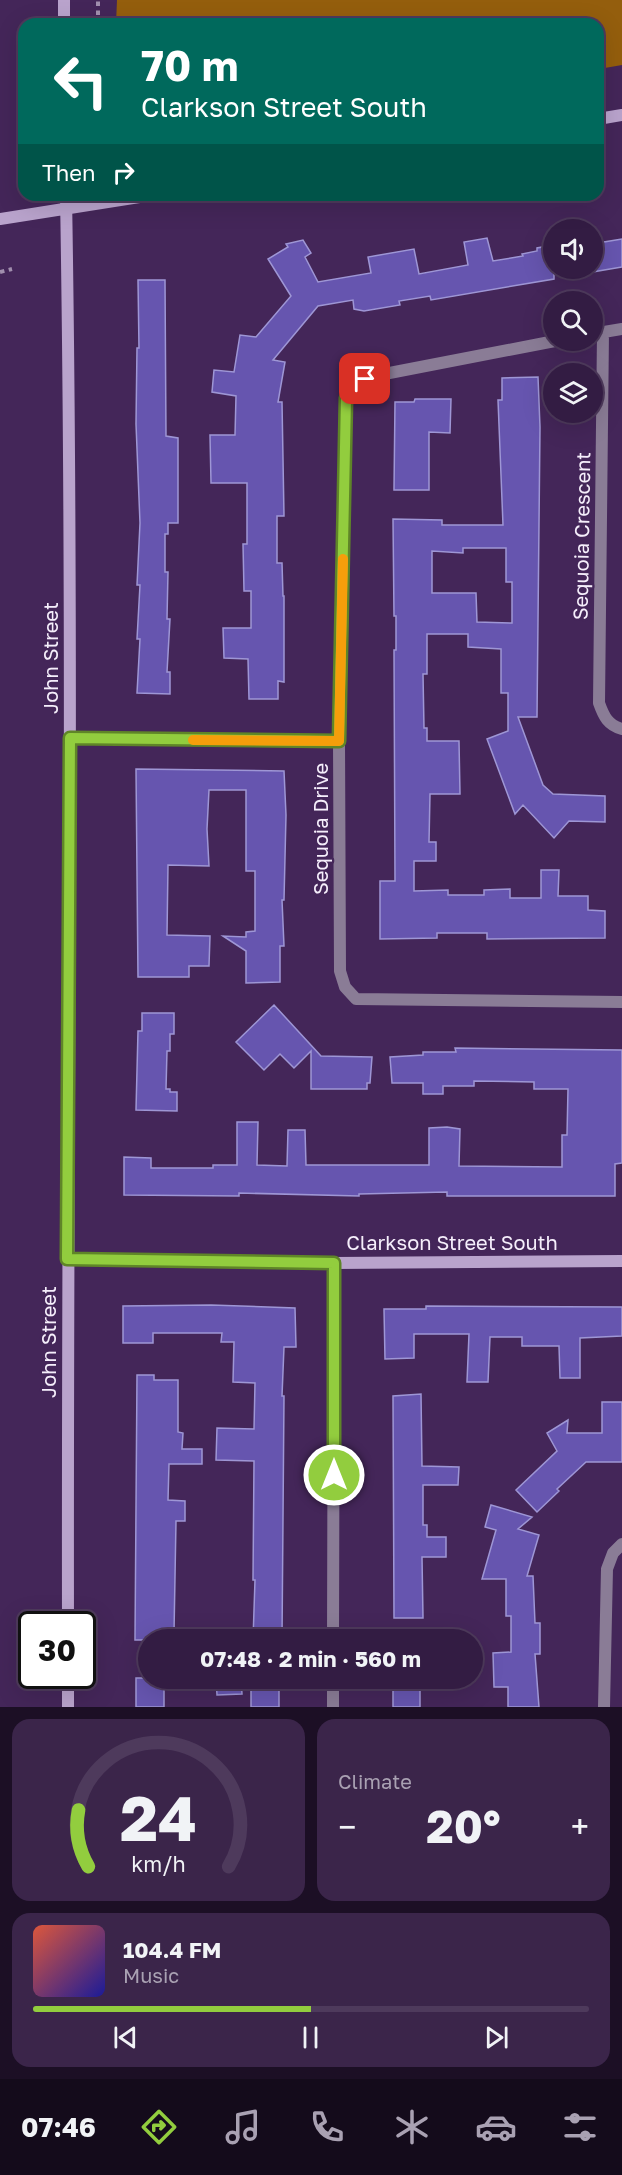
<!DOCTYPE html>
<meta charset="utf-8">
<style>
body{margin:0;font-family:"Golos Text",sans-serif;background:#3b254a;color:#f1f3f6;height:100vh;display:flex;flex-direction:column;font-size:22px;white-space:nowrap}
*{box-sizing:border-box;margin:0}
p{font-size:20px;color:#a9a1b2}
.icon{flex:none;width:33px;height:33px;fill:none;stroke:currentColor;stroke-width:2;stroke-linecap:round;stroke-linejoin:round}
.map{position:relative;height:1707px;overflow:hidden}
.sheet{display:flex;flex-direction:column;gap:12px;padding:12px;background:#1c0f25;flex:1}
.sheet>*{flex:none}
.hud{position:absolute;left:18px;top:18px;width:586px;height:183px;border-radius:18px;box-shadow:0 6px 24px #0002,0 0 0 2px #4e3a5c;background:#00695c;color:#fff;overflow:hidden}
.tools{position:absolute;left:543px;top:219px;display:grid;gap:12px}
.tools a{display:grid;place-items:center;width:60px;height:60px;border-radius:50%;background:#331c43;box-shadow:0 6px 24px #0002,0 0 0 2px #4e3a5c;font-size:30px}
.speed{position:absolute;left:18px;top:1611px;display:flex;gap:12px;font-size:30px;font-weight:700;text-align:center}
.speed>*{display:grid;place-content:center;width:78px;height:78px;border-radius:50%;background:#331c43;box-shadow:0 6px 24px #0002,0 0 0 2px #4e3a5c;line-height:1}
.speed .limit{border:3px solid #111;border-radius:9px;background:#fff;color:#111}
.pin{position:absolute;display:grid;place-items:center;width:51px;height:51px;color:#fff;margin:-26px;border-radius:12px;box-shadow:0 3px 9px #0006}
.me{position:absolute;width:66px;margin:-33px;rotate:0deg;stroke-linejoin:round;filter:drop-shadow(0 0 4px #0008)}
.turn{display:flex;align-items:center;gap:21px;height:126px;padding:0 24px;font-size:27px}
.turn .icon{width:78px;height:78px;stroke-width:2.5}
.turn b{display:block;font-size:42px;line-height:51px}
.then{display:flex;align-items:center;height:57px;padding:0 24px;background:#0003;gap:12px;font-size:22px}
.big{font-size:45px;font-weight:700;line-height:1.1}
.sheet .card{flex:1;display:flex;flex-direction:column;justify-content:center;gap:9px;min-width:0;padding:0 21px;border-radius:18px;background:#3b254a}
.sheet .dial{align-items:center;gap:0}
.dial svg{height:156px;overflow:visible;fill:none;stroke:#4e3a5c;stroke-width:7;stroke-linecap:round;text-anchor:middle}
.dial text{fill:#f1f3f6;stroke:none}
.song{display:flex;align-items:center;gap:18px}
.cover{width:72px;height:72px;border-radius:9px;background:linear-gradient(135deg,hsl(10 70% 55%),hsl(240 70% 35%))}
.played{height:6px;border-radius:3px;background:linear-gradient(90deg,#92cd3e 50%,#4e3a5c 50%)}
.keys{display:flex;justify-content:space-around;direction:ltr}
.heat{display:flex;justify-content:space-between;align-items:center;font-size:33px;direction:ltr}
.sheet .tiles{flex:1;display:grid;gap:12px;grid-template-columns:1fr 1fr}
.card:last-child{grid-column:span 2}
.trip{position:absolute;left:138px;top:1629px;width:345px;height:60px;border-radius:30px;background:#331c43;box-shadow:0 6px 24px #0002,0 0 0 2px #4e3a5c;font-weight:700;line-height:60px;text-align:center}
.tab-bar{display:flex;height:96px;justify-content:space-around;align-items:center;background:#140b1b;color:#a9a1b2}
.tab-bar .icon{width:42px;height:42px}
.tab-bar .selected{color:#92cd3e}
.tab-bar b{font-size:27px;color:#f1f3f6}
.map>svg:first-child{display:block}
.forest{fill:#945e0d}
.building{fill:#6655af;stroke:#9e96d5;stroke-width:1.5;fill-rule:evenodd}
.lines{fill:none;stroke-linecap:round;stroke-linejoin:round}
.path{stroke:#a18fae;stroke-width:4;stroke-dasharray:4.5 4.5;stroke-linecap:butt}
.street{stroke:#8a7c96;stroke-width:12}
.secondary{stroke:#b9a3cc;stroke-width:12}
.route-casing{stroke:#5f8528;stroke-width:15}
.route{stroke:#92cd3e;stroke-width:10}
.slow{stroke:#f59e0b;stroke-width:10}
.labels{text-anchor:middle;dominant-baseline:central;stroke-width:4.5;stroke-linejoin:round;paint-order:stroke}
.street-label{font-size:20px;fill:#f5eefb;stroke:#442659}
</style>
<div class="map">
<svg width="622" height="1707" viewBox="0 0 622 1707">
<rect width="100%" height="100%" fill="#442659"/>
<path class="forest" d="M 117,0 L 622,0 L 622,65 L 599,69 L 598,24 L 116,24 Z"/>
<path class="building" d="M 487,238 L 493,261 L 523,256 L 522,254 L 537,251 L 537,248 L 554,245 L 554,279 L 431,300 L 430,296 L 399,301 L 400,305 L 364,311 L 354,309 L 353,300 L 318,306 L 273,360 L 285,362 L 278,402 L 282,402 L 284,516 L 277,516 L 277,563 L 282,563 L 283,596 L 284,596 L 284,682 L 278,681 L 278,699 L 249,699 L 248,659 L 224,658 L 223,628 L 251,628 L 251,591 L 244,591 L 243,544 L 247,544 L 247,483 L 211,483 L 210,435 L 235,435 L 236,396 L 212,392 L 214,370 L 234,372 L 240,335 L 256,337 L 291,296 L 268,259 L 288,247 L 286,244 L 303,240 L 311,253 L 305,257 L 318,282 L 371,273 L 368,257 L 414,249 L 419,274 L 468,265 L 464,242 Z
M 622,239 L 622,267 L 592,272 L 592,244 Z
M 138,280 L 165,280 L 166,436 L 178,438 L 178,523 L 168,523 L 168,534 L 165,534 L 165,572 L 168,572 L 167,619 L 170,619 L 167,672 L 170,672 L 170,694 L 137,693 L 140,639 L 137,639 L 140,585 L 137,585 L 140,523 L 136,424 L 137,348 L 139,348 Z
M 538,377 L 540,427 L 537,717 L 518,717 L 543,785 L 553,794 L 605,796 L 605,822 L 569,821 L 554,838 L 523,805 L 515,814 L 487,739 L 508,731 L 508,693 L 501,693 L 501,649 L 468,647 L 468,634 L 427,634 L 427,674 L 423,674 L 424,728 L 427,728 L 427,741 L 459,741 L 460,794 L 430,794 L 429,842 L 436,842 L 436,861 L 414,861 L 414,891 L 448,890 L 448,895 L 484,895 L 484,890 L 510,889 L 510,898 L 541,898 L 541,870 L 559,870 L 558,896 L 588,896 L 588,910 L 605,911 L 605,938 L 487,939 L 487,933 L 437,933 L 437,938 L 380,939 L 380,881 L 395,881 L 394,650 L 396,650 L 396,616 L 394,616 L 393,519 L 442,520 L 442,525 L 503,525 L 498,400 L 502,400 L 502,378 ZM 463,548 L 506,548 L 506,582 L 512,582 L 512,623 L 477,622 L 476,593 L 432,593 L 432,551 L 463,553 Z
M 415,399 L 451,399 L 450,433 L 429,432 L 429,490 L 394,490 L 395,402 L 414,402 Z
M 136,769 L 284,771 L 286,815 L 284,900 L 282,900 L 284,946 L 280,946 L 280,982 L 246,983 L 246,951 L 223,936 L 246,937 L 246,932 L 255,931 L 255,871 L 246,871 L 246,790 L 209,790 L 207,829 L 209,866 L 168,865 L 167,935 L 210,936 L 209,966 L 189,966 L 189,977 L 138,977 Z
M 274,1005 L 321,1056 L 372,1057 L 370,1083 L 367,1083 L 367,1089 L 311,1089 L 311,1051 L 294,1068 L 280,1054 L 264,1070 L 236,1042 Z
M 142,1013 L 174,1013 L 174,1034 L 170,1034 L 170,1051 L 167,1051 L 166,1089 L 170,1089 L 170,1092 L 177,1092 L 177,1111 L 136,1110 L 138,1031 L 142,1031 Z
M 455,1048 L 622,1050 L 622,1163 L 615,1164 L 615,1196 L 447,1196 L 447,1192 L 359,1194 L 359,1196 L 239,1193 L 239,1196 L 124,1195 L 124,1157 L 151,1158 L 151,1168 L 213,1168 L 213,1165 L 237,1165 L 237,1122 L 258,1122 L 257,1165 L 287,1166 L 288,1130 L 305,1130 L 306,1165 L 429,1165 L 429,1128 L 447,1127 L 460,1129 L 459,1166 L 562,1167 L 562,1135 L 567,1135 L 568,1089 L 534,1089 L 534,1082 L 474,1081 L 474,1086 L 443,1086 L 443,1094 L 423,1094 L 423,1083 L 392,1083 L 390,1057 L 423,1055 L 423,1052 L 456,1052 Z
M 211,1305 L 295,1308 L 296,1347 L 284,1347 L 282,1396 L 284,1396 L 282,1640 L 253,1640 L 255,1580 L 253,1580 L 254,1461 L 216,1460 L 217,1428 L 254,1429 L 255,1383 L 233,1382 L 234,1342 L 221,1342 L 222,1333 L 153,1333 L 153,1343 L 123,1343 L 123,1306 Z
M 426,1306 L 622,1307 L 622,1336 L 580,1338 L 580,1378 L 560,1378 L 559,1346 L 522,1346 L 522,1337 L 490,1337 L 488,1382 L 467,1382 L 469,1334 L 414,1334 L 414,1358 L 385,1359 L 384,1309 L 426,1309 Z
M 137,1375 L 154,1375 L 154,1380 L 178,1380 L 178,1432 L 183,1433 L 182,1449 L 202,1449 L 202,1464 L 169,1464 L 168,1500 L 185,1501 L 185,1521 L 176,1521 L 174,1633 L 160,1633 L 160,1640 L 135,1640 Z
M 421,1394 L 422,1466 L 459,1467 L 458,1485 L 423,1485 L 423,1525 L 427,1525 L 427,1537 L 446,1537 L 446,1557 L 422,1557 L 423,1618 L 394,1618 L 393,1396 Z
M 602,1402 L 622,1402 L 622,1462 L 586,1462 L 557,1489 L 559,1491 L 537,1512 L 516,1490 L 557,1451 L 547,1433 L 568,1420 L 567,1433 L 602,1433 Z
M 491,1505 L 532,1517 L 518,1529 L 539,1535 L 527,1576 L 533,1576 L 535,1623 L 540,1623 L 540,1654 L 535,1654 L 539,1707 L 508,1707 L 508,1687 L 494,1687 L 493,1653 L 511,1652 L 511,1616 L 506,1616 L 506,1579 L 482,1579 L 496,1530 L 485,1527 Z
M 136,1678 L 164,1678 L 164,1707 L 136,1707 Z
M 216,1678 L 241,1678 L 242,1694 L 217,1695 Z
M 393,1681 L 420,1681 L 420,1707 L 393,1707 Z
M 279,1686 L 279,1707 L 251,1707 L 251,1687 Z"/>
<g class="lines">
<path class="path" d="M 98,24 L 98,0
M 0,272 L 12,269"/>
<path class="street" d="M 603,332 L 599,703 C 604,717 608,725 622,729
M 592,334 L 622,329
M 560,340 L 374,376 L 357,384 L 346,398 L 339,741 L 340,971 L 345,987 L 356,999 L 622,1002
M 70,738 L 339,741
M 333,1640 L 334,1263
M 333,1707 L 333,1678
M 604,1707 L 607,1569 L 613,1553 L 622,1544"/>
<path class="secondary" d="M 64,0 L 64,24
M 598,119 L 622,115
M 66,195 C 74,671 67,1148 68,1624
M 0,219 L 152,195
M 67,1259 L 334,1263 L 622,1261
M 68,1676 L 68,1707"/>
</g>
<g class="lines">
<g class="route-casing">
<path id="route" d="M 334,1475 L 334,1263 L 67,1259 L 70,738 L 339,741 L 346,398 L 357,384 L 365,379"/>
</g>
<use href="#route" class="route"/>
<path class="slow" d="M 193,740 L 339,741 L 343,559"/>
</g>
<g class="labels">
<g class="street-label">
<text transform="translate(581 536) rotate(-89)">Sequoia Crescent</text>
<text transform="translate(50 658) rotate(-90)">John Street</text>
<text transform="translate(320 829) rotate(-90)">Sequoia Drive</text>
<text x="452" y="1242">Clarkson Street South</text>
<text transform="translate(48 1342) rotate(-90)">John Street</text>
</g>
</g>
</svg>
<div class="tools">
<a><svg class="icon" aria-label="sound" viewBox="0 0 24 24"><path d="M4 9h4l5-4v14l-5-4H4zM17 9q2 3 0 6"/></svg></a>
<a><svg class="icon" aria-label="search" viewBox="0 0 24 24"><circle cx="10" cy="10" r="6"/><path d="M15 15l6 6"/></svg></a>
<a><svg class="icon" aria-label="layers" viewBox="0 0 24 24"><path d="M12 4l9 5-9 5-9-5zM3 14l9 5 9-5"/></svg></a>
</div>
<div class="speed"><div class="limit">30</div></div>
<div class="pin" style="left:365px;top:379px;background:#d93025"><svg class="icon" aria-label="arrive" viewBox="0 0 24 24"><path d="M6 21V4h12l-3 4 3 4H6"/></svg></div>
<svg class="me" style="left:334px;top:1475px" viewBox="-20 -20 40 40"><circle r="17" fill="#92cd3e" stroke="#fff" stroke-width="3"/><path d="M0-11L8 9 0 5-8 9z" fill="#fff"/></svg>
<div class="trip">07:48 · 2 min · 560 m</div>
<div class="hud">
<div class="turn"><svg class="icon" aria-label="left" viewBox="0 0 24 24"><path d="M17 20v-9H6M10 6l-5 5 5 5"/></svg><div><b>70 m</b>Clarkson Street South</div></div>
<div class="then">Then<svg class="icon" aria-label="right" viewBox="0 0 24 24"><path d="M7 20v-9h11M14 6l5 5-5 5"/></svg></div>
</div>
</div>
<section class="sheet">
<div class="tiles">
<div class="card dial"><svg viewBox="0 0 100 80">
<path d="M14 69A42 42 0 1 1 86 69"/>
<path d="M14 69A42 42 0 0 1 9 40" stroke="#92cd3e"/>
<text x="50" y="56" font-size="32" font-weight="700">24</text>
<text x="50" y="72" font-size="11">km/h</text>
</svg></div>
<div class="card"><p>Climate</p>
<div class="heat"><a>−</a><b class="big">20°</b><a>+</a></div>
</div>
<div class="card">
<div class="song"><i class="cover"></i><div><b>104.4 FM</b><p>Music</p></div></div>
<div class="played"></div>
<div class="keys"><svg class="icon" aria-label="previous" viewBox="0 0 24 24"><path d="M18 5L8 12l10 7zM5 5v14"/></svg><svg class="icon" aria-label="pause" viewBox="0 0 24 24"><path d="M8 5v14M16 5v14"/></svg><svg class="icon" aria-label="next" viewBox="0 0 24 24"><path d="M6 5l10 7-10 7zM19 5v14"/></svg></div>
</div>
</div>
</section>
<nav class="tab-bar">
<b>07:46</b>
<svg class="icon selected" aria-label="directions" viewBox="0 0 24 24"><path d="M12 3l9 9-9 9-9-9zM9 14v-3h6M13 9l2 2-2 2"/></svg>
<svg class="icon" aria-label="music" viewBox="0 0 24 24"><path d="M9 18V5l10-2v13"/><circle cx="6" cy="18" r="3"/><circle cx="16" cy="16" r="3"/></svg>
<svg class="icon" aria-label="phone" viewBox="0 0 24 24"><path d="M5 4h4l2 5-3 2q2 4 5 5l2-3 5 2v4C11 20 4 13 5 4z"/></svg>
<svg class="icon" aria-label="climate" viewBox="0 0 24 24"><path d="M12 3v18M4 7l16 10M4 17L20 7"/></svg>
<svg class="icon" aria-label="car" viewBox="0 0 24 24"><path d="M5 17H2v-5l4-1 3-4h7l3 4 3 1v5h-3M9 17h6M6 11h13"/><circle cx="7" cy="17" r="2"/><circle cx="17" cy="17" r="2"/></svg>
<svg class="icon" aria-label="filters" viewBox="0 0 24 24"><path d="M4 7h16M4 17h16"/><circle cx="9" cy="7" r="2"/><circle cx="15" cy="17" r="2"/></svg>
</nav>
